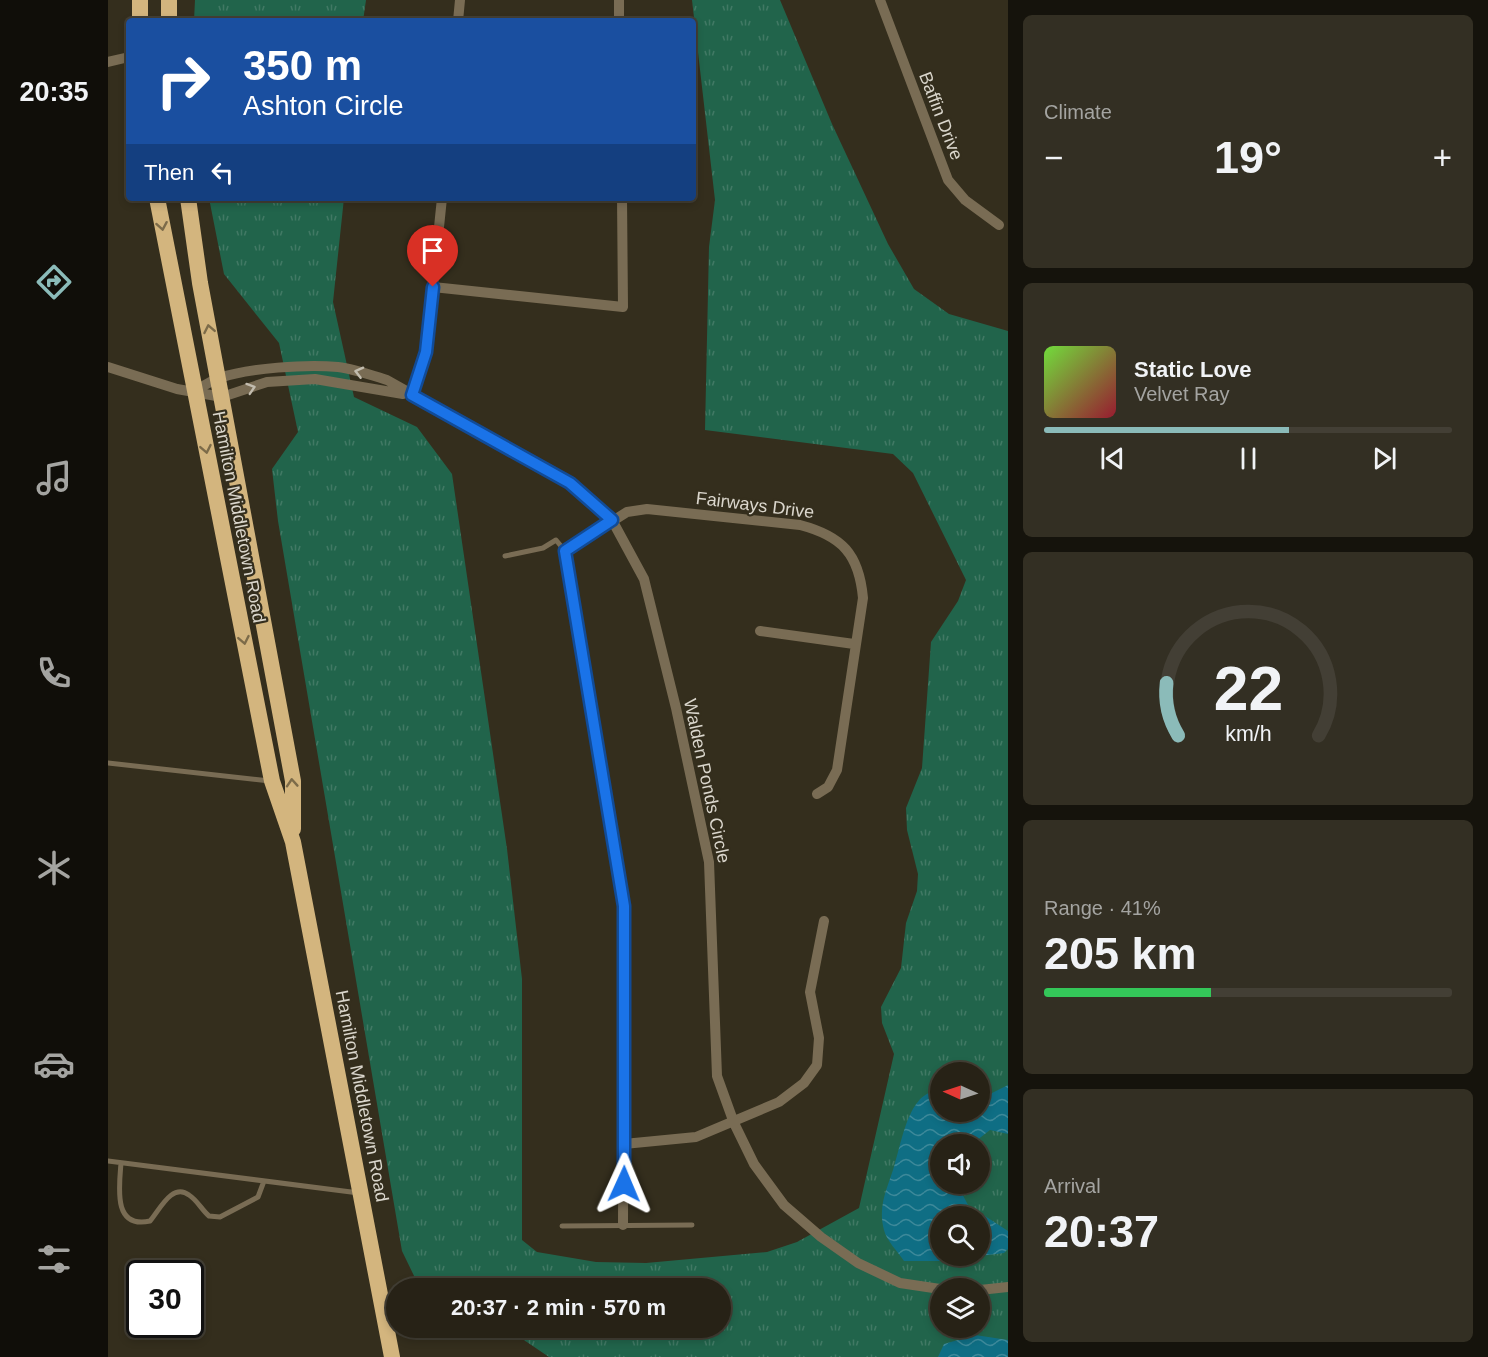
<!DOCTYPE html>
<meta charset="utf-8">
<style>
body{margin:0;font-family:Helvetica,sans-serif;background:#332f23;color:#f1f3f6;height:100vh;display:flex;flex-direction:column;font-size:22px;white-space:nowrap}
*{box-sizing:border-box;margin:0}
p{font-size:20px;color:#a4a4a1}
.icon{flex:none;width:33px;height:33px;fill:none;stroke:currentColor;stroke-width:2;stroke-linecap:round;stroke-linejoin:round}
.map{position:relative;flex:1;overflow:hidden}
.sheet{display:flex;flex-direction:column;gap:15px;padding:15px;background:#15130c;width:480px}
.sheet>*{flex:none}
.top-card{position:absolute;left:18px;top:18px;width:570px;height:183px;border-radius:6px;box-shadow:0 3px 9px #0003,0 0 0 2px #433f35;background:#1a4fa0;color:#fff;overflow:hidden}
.needle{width:39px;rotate:273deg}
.controls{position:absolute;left:822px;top:1062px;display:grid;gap:12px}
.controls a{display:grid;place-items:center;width:60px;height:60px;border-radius:50%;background:#272216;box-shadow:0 3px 9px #0003,0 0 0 2px #433f35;font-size:30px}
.speed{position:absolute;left:18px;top:1260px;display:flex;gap:12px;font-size:30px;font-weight:700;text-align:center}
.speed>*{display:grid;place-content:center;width:78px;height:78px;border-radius:50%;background:#272216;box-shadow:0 3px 9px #0003,0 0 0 2px #433f35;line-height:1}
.speed .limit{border:3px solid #111;border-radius:9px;background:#fff;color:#111}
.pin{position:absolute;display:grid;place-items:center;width:51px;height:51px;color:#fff;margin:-62px -26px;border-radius:50% 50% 50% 0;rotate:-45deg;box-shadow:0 0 6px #0007}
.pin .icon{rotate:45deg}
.me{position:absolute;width:66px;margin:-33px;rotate:1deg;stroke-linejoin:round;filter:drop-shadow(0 0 4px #0008)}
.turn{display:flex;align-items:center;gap:21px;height:126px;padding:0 18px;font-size:27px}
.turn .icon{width:78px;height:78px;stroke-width:2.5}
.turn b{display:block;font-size:42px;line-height:51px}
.then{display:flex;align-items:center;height:57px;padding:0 18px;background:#0003;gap:12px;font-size:22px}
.big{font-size:45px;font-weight:600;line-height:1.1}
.sheet .card{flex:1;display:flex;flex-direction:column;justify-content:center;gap:9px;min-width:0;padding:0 21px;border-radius:9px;background:#332f23}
.sheet .dial{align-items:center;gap:0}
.dial svg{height:156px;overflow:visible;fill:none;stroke:#433f35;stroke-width:7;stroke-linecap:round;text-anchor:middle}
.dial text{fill:#f1f3f6;stroke:none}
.song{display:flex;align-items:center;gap:18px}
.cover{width:72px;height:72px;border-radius:9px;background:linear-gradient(135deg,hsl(100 70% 55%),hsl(350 70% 35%))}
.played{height:6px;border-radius:3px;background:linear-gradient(90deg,#8bbbb9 60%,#433f35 60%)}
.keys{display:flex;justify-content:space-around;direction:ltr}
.heat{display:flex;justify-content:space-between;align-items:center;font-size:33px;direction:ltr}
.charge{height:9px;border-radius:4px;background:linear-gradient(90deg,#34c759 41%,#433f35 0)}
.trip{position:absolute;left:278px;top:1278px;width:345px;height:60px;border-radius:30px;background:#272216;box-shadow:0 3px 9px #0003,0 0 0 2px #433f35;font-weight:600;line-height:60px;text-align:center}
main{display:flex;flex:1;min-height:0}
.menu{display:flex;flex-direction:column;width:108px;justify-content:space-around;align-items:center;background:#100e09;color:#a4a4a1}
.menu .icon{width:42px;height:42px}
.menu .on{color:#8bbbb9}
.menu b{font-size:27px;color:#f1f3f6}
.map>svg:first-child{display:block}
.grass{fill:url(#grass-tufts);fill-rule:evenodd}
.water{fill:url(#water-waves);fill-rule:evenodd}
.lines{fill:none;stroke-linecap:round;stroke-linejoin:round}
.service{stroke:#796c54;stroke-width:5}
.minor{stroke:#796c54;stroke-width:10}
.trunk{stroke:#d3b57e;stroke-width:16}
.oneway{stroke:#7c6b49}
.oneway2{stroke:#c2bcae}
.route-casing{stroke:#114b97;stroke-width:15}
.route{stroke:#1a73e8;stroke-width:10}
.labels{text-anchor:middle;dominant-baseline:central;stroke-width:4.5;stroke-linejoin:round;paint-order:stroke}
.street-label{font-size:18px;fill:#dad6cc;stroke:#342e1d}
</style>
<main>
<nav class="menu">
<b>20:35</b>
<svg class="icon on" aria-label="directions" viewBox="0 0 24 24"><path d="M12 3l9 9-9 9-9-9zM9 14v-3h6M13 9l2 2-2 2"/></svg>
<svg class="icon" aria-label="music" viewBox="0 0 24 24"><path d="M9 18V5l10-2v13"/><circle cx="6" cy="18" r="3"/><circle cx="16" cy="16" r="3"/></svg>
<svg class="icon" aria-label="phone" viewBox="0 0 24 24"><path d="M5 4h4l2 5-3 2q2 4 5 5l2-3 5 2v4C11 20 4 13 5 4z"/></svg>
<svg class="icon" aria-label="climate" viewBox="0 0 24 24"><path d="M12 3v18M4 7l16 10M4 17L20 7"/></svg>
<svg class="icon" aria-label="car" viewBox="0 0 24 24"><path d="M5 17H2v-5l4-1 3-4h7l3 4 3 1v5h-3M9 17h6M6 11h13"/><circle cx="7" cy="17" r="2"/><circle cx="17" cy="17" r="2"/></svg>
<svg class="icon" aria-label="filters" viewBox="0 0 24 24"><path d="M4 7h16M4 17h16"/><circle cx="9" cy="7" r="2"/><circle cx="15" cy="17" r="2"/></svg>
</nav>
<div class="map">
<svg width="900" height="1357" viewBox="0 0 900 1357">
<defs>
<pattern id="grass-tufts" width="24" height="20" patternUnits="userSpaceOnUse" patternTransform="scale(1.5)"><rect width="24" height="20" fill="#21644b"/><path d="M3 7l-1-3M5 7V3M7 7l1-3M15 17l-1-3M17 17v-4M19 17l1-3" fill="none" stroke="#417964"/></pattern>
<pattern id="water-waves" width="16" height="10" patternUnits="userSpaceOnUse" patternTransform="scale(1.5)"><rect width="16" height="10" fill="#0f6e84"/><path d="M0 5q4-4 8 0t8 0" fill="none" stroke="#3d899a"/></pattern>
</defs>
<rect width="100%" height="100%" fill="#342e1d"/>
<path class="grass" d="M 87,0 L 258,0 L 255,21 L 86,21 Z
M 584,0 L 672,0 L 724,124 L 780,244 L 806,289 L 841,314 L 900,331 L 900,1357 L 441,1357 L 398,1328 L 612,1328 L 612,1288 L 319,1288 L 309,1282 L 294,1251 L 170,521 L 164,469 L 190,432 L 171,343 L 116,274 L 101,198 L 236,198 L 225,302 L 246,397 L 309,427 L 344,474 L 399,849 L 414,979 L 414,1240 L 429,1252 L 488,1262 L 538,1263 L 659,1252 L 689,1242 L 751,1208 L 786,1054 L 774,1023 L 773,1007 L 793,968 L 798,923 L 809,891 L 810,874 L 799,830 L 798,808 L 814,768 L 823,642 L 850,601 L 858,580 L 805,473 L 785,454 L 597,430 L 601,247 L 607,200 ZM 832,1072 L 872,1072 L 872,1112 L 832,1112 ZM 832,1144 L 872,1144 L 872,1184 L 832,1184 ZM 832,1216 L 872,1216 L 872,1256 L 832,1256 ZM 832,1288 L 872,1288 L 872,1328 L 832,1328 Z"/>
<path class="water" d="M 900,1085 L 900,1134 L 882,1130 L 864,1144 L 832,1144 L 832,1184 L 849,1184 L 860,1205 L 900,1231 L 900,1249 L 896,1253 L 832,1261 L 796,1261 C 790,1252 778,1240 776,1230 C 769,1204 781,1186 787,1163 C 794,1142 801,1089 832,1091 L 832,1112 L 872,1112 L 872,1094 L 882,1094 ZM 832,1216 L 872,1216 L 872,1256 L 832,1256 Z
M 867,1335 L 900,1340 L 900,1357 L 830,1357 L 836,1344 Z"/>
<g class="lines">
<path class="service" d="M 397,556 L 435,548 L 448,540 L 457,551
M 0,763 L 162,781
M 0,1161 L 251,1193
M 13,1163 C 11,1188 5,1229 42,1221 C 51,1211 64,1182 81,1195 C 89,1200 94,1210 101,1216 L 112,1217 L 150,1197 L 156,1181
M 454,1226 L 584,1225"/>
<path class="minor" d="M 511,0 L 511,21
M 772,0 L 840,180 L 857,200 L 891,225
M 350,21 L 352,0
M 0,62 L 21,57
M 325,287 L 515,307 L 514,198
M 0,367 L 69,389 L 114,397 L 159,382 L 207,379 L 295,394
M 86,392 C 94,387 102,381 111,378 C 141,368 198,364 230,367 C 246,369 263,375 279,380 L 462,483 L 504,520 L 536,579 L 568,708 L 601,862 L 609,1076 L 626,1123 L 646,1164 L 676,1205 L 713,1237 L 750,1263 L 792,1283 L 832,1289
M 304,395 L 318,353 L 334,198
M 652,631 L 746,644
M 516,1144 L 588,1137 L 671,1102 L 696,1083 L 709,1065 L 711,1038 L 702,992 L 716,921
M 515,1225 L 516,906 L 457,551 L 519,512 L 539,509 L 692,525 C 734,536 751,554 755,598 L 729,770 L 720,787 L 709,794
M 872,1290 L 900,1287"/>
<path class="trunk" d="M 61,0 L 61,21
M 32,21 L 32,0
M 49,198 L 164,781 L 185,842 L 284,1357
M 80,198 L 92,283 L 185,781 L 185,829"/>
</g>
<defs><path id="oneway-chevron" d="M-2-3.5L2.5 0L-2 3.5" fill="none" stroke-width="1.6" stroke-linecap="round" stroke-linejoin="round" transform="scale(1.5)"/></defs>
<g class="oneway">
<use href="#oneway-chevron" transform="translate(54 226) rotate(80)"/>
<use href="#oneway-chevron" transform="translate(101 329) rotate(-101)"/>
<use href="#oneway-chevron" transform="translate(98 449) rotate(79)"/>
<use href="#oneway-chevron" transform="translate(136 640) rotate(79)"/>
<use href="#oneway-chevron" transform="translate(184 783) rotate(-94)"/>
</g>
<g class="oneway2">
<use href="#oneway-chevron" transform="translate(251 372) rotate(-166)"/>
<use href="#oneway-chevron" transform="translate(143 388) rotate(-18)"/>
</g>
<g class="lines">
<g class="route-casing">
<path id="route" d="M 325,287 L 318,352 L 304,395 L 462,483 L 504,520 L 457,551 L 516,906 L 516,1184"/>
</g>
<use href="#route" class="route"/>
</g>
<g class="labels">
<g class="street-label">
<text transform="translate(833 116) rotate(69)">Baffin Drive</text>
<text transform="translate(647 505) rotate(7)">Fairways Drive</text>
<text transform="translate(131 517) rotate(79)">Hamilton Middletown Road</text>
<text transform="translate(599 781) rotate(78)">Walden Ponds Circle</text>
<text transform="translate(254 1096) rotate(79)">Hamilton Middletown Road</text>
</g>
</g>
</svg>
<div class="controls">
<a><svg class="needle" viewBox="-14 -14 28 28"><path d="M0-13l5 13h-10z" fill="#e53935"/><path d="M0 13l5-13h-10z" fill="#a4a4a1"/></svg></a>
<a><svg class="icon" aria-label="sound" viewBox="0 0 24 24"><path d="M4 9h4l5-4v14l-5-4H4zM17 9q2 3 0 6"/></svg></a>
<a><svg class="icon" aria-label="search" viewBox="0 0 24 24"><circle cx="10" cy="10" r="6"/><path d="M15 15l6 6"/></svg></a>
<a><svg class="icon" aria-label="layers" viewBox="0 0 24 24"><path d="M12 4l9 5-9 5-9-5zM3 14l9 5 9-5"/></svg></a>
</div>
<div class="speed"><div class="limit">30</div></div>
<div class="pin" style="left:325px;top:287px;background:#d93025"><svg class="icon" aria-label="arrive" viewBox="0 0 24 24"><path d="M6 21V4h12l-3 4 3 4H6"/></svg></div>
<svg class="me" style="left:516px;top:1184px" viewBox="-20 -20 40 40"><path d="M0-17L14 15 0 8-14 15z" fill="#1a73e8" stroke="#fff" stroke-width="4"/></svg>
<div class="trip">20:37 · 2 min · 570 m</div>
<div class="top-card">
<div class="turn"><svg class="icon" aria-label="right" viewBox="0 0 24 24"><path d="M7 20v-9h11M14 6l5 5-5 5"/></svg><div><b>350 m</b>Ashton Circle</div></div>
<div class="then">Then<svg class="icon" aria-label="left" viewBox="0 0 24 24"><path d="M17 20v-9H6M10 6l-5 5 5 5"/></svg></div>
</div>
</div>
<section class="sheet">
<div class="card"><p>Climate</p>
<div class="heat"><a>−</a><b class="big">19°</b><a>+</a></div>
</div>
<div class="card">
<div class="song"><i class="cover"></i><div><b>Static Love</b><p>Velvet Ray</p></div></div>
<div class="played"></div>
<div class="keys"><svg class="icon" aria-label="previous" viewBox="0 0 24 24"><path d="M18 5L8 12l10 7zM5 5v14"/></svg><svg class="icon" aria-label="pause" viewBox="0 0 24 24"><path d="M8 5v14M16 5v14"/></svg><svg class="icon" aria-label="next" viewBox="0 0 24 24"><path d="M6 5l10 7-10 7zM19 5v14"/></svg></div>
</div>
<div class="card dial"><svg viewBox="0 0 100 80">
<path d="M14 69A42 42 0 1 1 86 69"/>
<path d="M14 69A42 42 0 0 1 8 42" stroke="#8bbbb9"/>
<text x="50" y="56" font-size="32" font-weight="700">22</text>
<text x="50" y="72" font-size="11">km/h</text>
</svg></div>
<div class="card"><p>Range · 41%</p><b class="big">205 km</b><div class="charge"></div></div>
<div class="card"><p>Arrival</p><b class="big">20:37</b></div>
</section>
</main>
